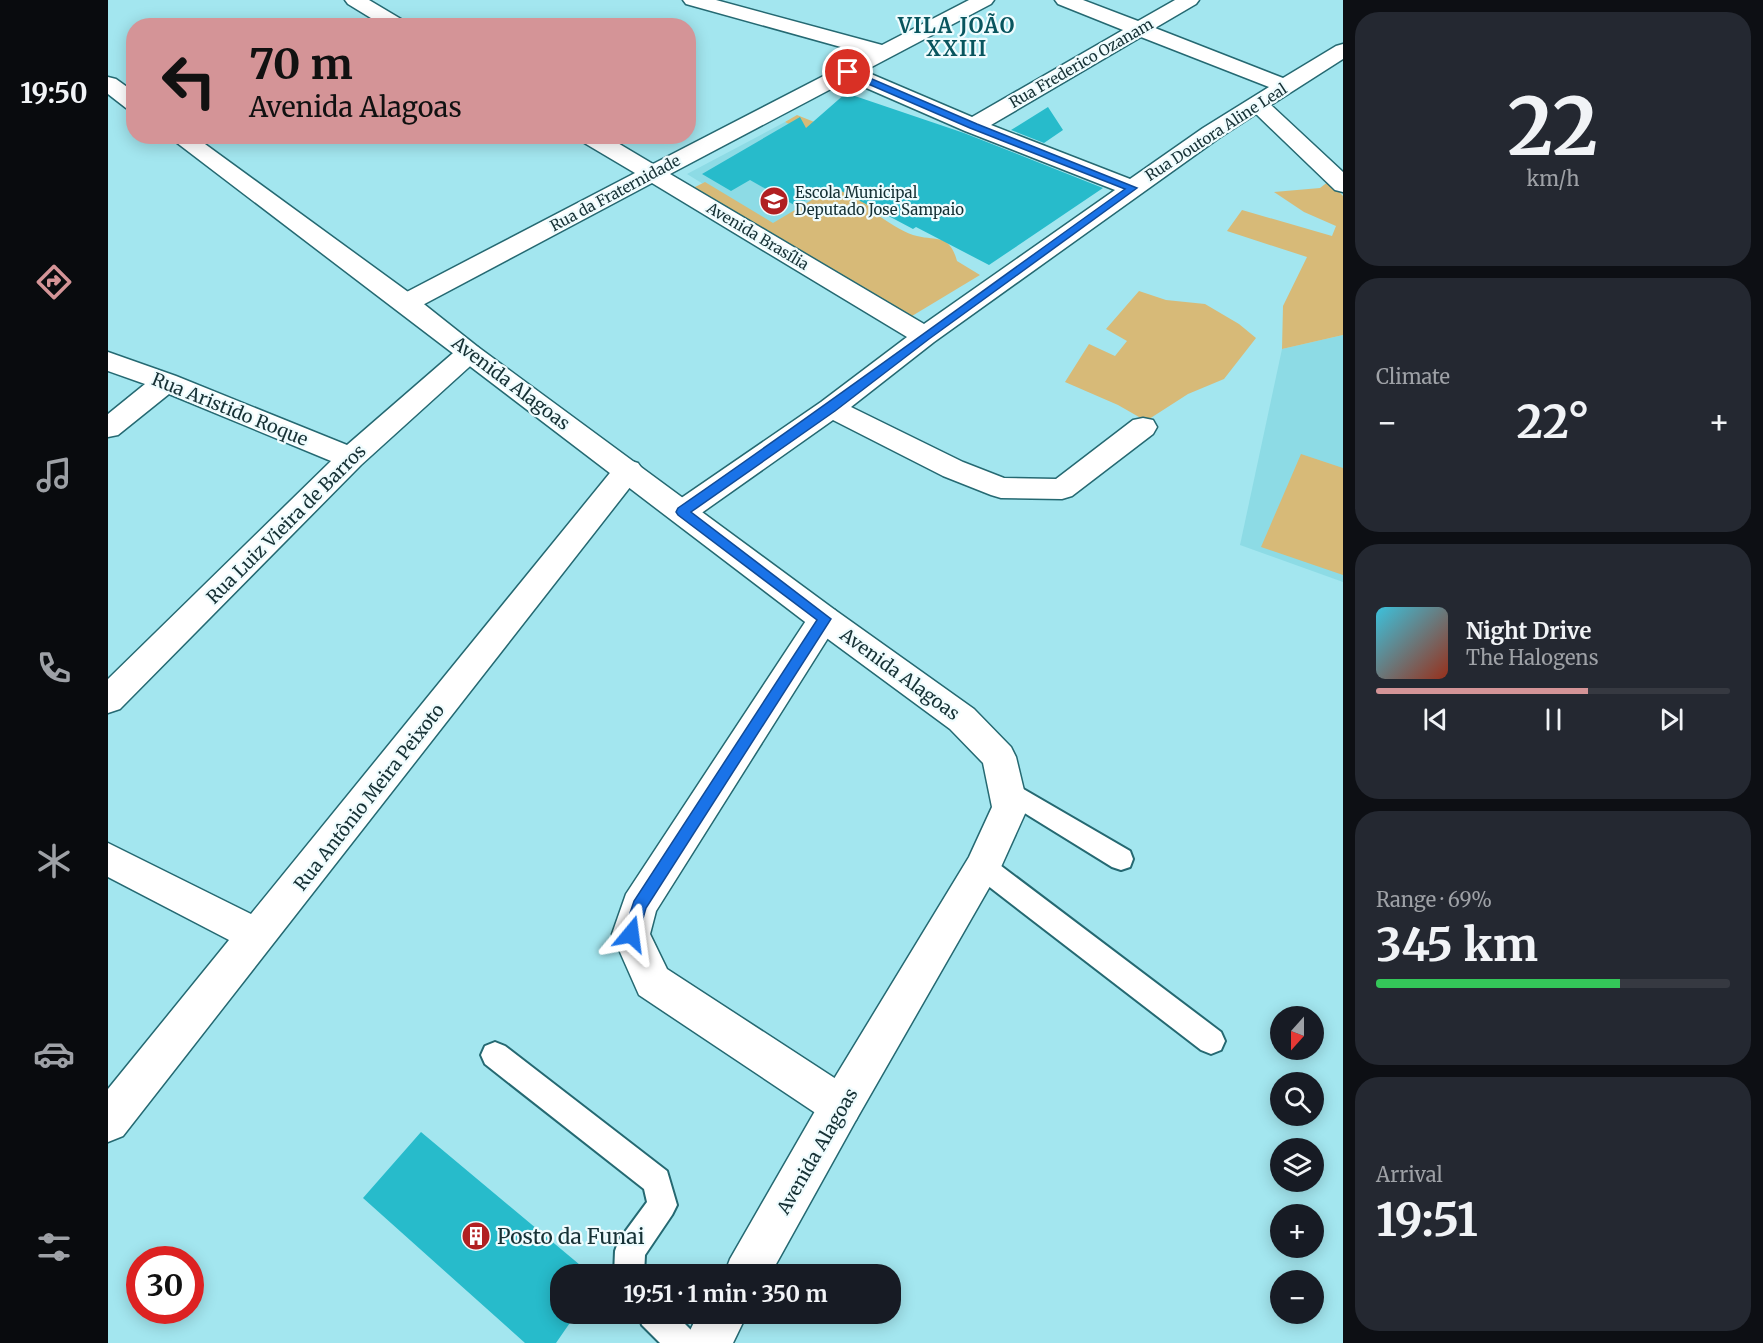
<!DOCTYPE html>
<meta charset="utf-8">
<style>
body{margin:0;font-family:Merriweather,serif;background:#242831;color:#f1f3f6;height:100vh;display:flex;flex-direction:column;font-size:22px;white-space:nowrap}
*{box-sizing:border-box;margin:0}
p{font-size:20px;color:#9ea1a6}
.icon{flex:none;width:33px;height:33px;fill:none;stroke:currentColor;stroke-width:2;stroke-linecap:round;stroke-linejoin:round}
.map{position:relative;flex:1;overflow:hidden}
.panel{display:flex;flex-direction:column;gap:12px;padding:12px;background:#0d0f14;width:420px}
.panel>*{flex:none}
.top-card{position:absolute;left:18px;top:18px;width:570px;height:126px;border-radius:24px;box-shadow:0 3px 15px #0003;background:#d49497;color:#111;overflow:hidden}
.needle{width:39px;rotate:201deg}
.tools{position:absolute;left:1162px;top:1006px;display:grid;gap:12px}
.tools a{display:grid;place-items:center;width:54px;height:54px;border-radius:50%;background:#171b24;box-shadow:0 3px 15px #0003;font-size:30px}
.speed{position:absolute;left:18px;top:1246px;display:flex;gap:12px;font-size:30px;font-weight:700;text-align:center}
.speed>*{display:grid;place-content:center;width:78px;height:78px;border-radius:50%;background:#171b24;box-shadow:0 3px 15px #0003;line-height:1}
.speed .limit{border:9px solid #d22;background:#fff;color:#111}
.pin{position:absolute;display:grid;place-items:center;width:51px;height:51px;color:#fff;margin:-26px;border:3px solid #fff;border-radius:50%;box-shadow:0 2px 6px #0007}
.me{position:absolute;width:66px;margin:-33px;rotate:16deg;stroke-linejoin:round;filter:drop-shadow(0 0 4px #0008)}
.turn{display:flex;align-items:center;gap:21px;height:126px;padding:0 24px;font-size:27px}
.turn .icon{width:78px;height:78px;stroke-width:2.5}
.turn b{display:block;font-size:42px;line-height:51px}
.big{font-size:45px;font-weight:700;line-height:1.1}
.panel .widget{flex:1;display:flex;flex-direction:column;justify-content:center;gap:9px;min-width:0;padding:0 21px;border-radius:24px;background:#242831}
.panel .dial{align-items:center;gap:0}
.dial b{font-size:78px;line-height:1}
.song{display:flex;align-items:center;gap:18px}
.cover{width:72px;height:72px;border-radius:9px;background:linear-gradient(135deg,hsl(190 70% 55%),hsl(10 70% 35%))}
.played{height:6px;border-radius:3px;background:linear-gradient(90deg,#d49497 60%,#363941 60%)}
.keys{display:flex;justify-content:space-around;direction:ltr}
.heat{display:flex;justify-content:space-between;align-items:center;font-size:33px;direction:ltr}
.charge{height:9px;border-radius:4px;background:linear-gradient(90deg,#34c759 69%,#363941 0)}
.trip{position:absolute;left:442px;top:1264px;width:351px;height:60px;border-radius:24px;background:#171b24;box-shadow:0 3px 15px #0003;font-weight:700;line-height:60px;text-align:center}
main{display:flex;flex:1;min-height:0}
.dock{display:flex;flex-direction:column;width:108px;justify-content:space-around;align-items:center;background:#090b0e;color:#9ea1a6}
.dock .icon{width:42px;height:42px}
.dock .active{color:#d49497}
.dock b{font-size:27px;color:#f1f3f6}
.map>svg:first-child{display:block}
.built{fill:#8ddbe5}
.green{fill:#d7ba78}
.building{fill:#27bbcb}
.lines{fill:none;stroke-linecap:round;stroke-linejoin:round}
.service-casing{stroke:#256972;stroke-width:4}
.minor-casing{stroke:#256972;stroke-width:3}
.tertiary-casing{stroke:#256972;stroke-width:3}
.service{fill:#fff;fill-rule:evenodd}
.minor{fill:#fff;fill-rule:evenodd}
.tertiary{fill:#fff;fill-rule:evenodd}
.route{fill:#1a73e8;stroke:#114b97;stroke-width:1.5}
.labels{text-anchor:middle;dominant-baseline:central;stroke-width:4.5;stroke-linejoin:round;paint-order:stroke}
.far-street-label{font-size:15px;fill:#163135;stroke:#effcfe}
.far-poi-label{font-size:15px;fill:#163135;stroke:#effcfe;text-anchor:start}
.street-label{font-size:18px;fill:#163135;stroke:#effcfe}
.far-district-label{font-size:20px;font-weight:bold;letter-spacing:1.5px;fill:#08555e;stroke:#effcfe}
.near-poi-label{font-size:21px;fill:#163135;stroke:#effcfe;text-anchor:start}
</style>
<main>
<nav class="dock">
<b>19:50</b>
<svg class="icon active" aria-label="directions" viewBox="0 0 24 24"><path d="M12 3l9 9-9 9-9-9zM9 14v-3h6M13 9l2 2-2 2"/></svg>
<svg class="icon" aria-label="music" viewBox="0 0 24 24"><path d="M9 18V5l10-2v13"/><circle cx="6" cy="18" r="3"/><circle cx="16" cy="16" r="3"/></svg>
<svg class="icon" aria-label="phone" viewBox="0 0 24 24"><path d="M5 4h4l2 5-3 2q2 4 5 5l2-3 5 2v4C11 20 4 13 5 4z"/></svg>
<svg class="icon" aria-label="climate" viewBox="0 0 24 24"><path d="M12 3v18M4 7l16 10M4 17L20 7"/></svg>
<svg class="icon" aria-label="car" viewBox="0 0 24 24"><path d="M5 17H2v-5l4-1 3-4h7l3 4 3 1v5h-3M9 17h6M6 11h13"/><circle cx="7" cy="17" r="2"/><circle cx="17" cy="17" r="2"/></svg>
<svg class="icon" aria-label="filters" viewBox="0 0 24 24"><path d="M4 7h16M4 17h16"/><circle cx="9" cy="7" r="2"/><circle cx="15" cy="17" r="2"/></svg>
</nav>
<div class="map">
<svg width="1235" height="1343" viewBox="0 0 1235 1343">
<rect width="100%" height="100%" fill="#a3e6ef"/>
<path class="built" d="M 677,122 L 768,166 L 666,228 L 579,174 Z
M 1235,335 L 1235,582 L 1132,545 L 1174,349 Z"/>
<path class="green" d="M 689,115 L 795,158 L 808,180 L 768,214 C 779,221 793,231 805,235 C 828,242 841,232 849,261 L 872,275 L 804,316 L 653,231 L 585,188 L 597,182 L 665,223 L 761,166 L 677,122 Z
M 1221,181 L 1235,196 L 1235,335 L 1174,349 L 1175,306 L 1199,257 L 1119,231 L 1134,210 L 1224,236 L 1228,226 L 1196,212 L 1166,192 L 1212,188 Z
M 1031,291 L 1058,300 L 1097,304 L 1131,324 L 1148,338 L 1116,379 L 1080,394 L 1038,421 L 1010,405 L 957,382 L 981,344 L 1007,356 L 1019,341 L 998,329 Z
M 1193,454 L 1235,468 L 1235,575 L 1153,547 Z"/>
<path class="building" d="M 738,93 L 856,133 L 995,188 L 881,265 L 808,227 L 805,229 L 722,185 L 688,206 L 642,180 L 623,191 L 594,174 L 692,117 L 698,128 Z
M 940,107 L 955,130 L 936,143 L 903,130 Z
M 313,1132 L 484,1275 L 453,1275 L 453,1314 L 468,1314 L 448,1343 L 417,1343 L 255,1198 Z"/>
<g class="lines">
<g class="service-casing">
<path id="service" d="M 898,779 L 1022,851 L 1025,859 L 1022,867 L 1013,870 L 1004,867 L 889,796 L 886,789 L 889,782 Z
M 875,856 L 884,859 L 1113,1032 L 1117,1041 L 1113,1050 L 1103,1054 L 1093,1050 L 866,875 L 862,867 L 866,859 Z
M 387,1042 L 397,1046 L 559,1171 L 569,1205 L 564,1215 L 537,1255 L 536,1275 L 506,1275 L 507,1251 L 511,1240 L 539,1202 L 536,1189 L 377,1064 L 373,1055 L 377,1046 Z
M 530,1314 L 567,1314 L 585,1332 L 590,1343 L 552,1343 L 534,1325 Z"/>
</g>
<g class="minor-casing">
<path id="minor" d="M 237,0 L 261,0 L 298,22 L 301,26 L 276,26 L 240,4 Z
M 575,0 L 608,0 L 774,45 L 861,0 L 886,0 L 883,4 L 756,71 L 864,117 L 1015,30 L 950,4 L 947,0 L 975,0 L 1030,21 L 1067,0 L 1091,0 L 1088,4 L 1047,28 L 1175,78 L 1228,46 L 1235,44 L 1235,59 L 1163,105 L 1235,172 L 1235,192 L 1227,190 L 1148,114 L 1111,138 L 826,342 L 743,407 L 855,462 L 896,478 L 948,479 L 1025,420 L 1035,418 L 1045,420 L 1049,427 L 1045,434 L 964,496 L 954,499 L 893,498 L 883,495 L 835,476 L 725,420 L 585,519 L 574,523 L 563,519 L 559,512 L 563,505 L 713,402 L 799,337 L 544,183 L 307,309 L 298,311 L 289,309 L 285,303 L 289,297 L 527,173 L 473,141 L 470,136 L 498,136 L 545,164 L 758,54 L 578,4 ZM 1033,37 L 1161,87 L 1095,128 L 1022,179 L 883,125 ZM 740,80 L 857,131 L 1007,190 L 816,324 L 562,174 Z
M 361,345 L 370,347 L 374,353 L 370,359 L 253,465 L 12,709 L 0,713 L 0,679 L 223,461 L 61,394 L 10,435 L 0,437 L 0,414 L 37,384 L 0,371 L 0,352 L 68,376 L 239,445 L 352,347 Z
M 520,460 L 530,463 L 535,470 L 530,477 L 15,1136 L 0,1142 L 0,1089 L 121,940 L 0,877 L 0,843 L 143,914 L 510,463 Z
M 716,607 L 727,610 L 732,619 L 548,911 L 542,934 L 559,969 L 748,1092 L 754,1106 L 748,1120 L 733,1126 L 718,1120 L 531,995 L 504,934 L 518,894 L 705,610 Z"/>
</g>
<g class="tertiary-casing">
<path id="tertiary" d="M 0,77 L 8,79 L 26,92 L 26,109 L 18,108 L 0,94 Z
M 60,136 L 86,136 L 307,297 L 370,347 L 727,610 L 866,709 L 903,747 L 908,757 L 920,807 L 893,867 L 748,1120 L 662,1275 L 616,1275 L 622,1259 L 718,1092 L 861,857 L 884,807 L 875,763 L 842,729 L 705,628 Z
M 590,1314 L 639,1314 L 625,1343 L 576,1343 Z"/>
</g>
<use href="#service" class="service"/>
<use href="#minor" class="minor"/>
<use href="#tertiary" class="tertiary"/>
</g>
<path class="route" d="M 737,70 L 743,70 L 869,124 L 1029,188 L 821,339 L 727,411 L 583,512 L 723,619 L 538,908 L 529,939 L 523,941 L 517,939 L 515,934 L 526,901 L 709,620 L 570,515 L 568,512 L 570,508 C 721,404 868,295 1017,189 L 862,128 L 737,74 Z"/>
<defs>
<g id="school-disc" transform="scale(1.5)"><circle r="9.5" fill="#b12022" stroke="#effcfe"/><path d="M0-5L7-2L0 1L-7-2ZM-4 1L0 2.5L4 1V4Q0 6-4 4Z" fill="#fff"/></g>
<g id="building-disc" transform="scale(1.5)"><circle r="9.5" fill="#b12022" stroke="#effcfe"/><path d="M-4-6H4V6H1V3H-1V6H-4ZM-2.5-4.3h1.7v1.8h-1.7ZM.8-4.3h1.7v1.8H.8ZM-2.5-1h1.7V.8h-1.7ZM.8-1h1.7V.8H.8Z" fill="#fff"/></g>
</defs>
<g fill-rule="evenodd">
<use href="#school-disc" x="666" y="201"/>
<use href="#building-disc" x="368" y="1236"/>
</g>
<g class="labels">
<g class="far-street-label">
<text transform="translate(973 63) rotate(-30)">Rua Frederico Ozanam</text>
<text transform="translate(1108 132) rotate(-33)">Rua Doutora Aline Leal</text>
<text transform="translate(507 193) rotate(-28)">Rua da Fraternidade</text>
<text transform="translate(650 236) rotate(31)">Avenida Brasília</text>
</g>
<g class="far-poi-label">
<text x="687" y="192">Escola Municipal<tspan x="687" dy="17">Deputado Jose Sampaio</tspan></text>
</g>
<g class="street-label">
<text transform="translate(403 383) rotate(37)">Avenida Alagoas</text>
<text transform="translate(122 409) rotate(22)">Rua Aristido Roque</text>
<text transform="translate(178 524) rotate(-45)">Rua Luiz Vieira de Barros</text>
<text transform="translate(792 674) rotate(36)">Avenida Alagoas</text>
<text transform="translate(261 797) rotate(-52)">Rua Antônio Meira Peixoto</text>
<text transform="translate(709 1151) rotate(-60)">Avenida Alagoas</text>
</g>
<g class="far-district-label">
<text x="849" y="25">VILA JOÃO<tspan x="849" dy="23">XXIII</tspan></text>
</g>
<g class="near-poi-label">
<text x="389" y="1236">Posto da Funai</text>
</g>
</g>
</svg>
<div class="tools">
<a><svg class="needle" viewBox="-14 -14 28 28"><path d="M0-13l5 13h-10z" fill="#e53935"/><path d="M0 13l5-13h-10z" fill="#9ea1a6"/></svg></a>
<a><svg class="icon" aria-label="search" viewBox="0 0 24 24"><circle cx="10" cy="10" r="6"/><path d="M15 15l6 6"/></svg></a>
<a><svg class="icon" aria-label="layers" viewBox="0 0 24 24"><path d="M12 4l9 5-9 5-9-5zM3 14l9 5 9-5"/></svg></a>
<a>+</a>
<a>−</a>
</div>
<div class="speed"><div class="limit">30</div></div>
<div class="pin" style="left:740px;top:72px;background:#d93025"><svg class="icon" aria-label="arrive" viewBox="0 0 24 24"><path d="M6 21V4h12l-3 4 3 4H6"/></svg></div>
<svg class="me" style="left:523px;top:934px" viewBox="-20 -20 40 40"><path d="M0-17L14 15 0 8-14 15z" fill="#1a73e8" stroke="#fff" stroke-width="4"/></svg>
<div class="trip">19:51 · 1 min · 350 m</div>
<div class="top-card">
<div class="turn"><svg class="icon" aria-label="left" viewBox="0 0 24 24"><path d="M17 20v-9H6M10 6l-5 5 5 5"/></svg><div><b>70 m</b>Avenida Alagoas</div></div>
</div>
</div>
<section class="panel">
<div class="widget dial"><b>22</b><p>km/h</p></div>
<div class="widget"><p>Climate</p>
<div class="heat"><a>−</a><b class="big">22°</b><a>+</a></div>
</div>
<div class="widget">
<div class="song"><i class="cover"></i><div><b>Night Drive</b><p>The Halogens</p></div></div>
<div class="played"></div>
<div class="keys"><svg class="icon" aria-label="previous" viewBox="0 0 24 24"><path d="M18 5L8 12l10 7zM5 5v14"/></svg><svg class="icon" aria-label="pause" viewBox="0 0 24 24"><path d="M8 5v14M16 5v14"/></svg><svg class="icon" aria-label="next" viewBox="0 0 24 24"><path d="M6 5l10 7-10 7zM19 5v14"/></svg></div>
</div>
<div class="widget"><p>Range · 69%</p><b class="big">345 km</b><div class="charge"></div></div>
<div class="widget"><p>Arrival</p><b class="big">19:51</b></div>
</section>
</main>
